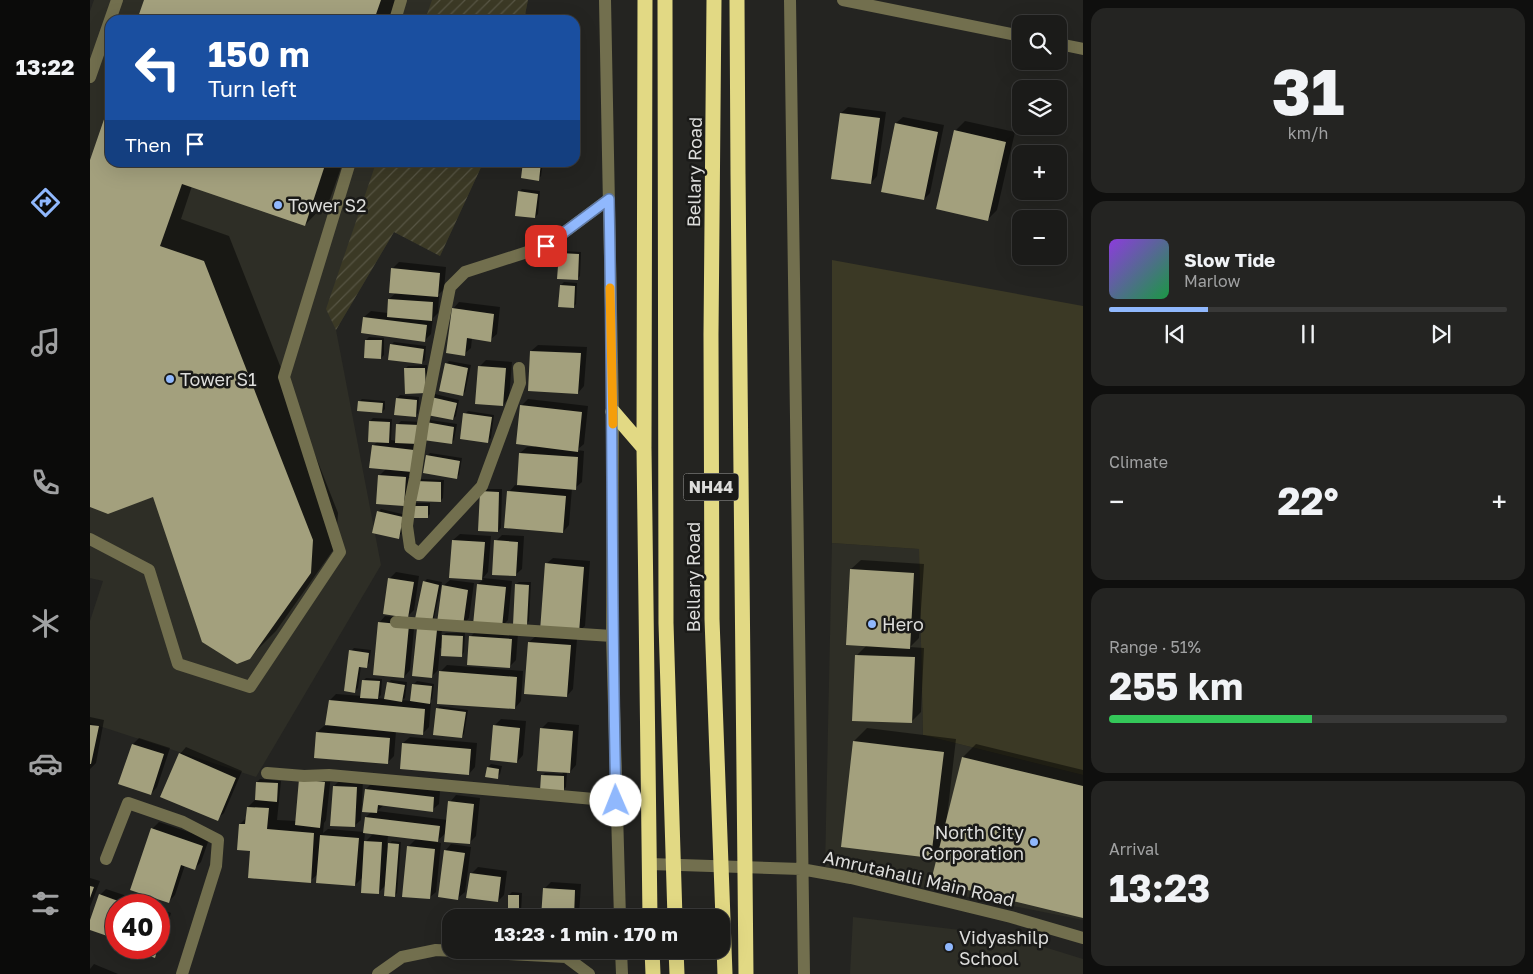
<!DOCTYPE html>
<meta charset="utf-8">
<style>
body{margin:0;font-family:"Golos Text",sans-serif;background:#242422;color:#f1f3f6;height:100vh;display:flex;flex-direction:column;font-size:19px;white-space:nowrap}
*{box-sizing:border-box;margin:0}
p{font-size:16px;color:#a0a1a2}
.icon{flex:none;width:28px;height:28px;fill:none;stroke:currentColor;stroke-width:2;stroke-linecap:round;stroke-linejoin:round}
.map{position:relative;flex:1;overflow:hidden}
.panel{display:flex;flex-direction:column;gap:8px;padding:8px;background:#0f0f0e;width:450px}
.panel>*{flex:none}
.top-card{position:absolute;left:15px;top:15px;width:475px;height:152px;border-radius:15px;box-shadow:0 5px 20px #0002,0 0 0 1px #393938;background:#1a4fa0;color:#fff;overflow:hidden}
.fabs{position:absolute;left:922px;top:15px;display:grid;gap:10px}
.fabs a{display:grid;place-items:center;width:55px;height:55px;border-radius:10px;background:#1b1b19;box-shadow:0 5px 20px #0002,0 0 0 1px #393938;font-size:25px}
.speed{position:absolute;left:15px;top:894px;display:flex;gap:10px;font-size:25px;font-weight:700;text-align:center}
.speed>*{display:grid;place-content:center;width:65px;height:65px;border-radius:50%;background:#1b1b19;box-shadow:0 5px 20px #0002,0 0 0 1px #393938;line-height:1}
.speed .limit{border:8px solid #d22;background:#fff;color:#111}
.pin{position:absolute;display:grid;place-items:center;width:42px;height:42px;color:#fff;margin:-21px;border-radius:10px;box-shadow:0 2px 8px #0006}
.me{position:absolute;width:55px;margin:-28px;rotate:359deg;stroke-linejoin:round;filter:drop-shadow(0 0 4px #0008)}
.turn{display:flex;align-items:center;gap:18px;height:105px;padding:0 20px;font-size:22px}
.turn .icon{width:65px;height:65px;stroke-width:2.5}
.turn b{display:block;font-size:35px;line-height:42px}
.then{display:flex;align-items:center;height:48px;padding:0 20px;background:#0003;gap:10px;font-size:19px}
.big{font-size:38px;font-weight:700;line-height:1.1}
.panel .widget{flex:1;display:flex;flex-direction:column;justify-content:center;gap:8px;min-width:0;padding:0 18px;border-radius:15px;background:#242422}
.panel .dial{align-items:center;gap:0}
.dial b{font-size:65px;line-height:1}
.song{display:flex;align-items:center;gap:15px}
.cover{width:60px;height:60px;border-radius:8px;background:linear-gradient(135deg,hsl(270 70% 55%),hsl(140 70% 35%))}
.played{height:5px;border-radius:2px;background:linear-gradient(90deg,#90b8fd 25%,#393938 25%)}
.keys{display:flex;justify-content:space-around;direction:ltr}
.heat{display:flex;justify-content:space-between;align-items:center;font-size:28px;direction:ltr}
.charge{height:8px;border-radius:4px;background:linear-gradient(90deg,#34c759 51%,#393938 0)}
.trip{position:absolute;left:352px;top:909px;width:288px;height:50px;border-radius:15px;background:#1b1b19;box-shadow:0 5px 20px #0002,0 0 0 1px #393938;font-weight:700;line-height:50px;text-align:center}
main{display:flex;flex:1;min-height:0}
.menu{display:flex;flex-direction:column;width:90px;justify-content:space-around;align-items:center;background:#0b0b0a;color:#a0a1a2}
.menu .icon{width:35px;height:35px}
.menu .selected{color:#90b8fd}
.menu b{font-size:22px;color:#f1f3f6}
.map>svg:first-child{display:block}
.built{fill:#2e2e26}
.grass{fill:#3b3925}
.garden{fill:url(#garden-furrows)}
.shadow{fill:#0007;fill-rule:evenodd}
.building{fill:#a3a07d}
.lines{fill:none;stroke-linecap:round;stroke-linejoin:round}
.minor{stroke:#726f4e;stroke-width:12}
.highway{stroke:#e2d984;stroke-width:15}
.highway-bridge{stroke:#e2d984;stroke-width:15}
.route-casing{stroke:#5e78a4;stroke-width:12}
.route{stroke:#90b8fd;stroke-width:9}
.slow{stroke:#f59e0b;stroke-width:9}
.poi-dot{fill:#90b8fd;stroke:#1a1a18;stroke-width:2}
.labels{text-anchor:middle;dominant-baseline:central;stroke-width:5;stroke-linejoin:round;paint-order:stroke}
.shield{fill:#1a1a18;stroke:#a2a2a0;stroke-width:1}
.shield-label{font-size:16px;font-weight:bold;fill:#dddddb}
.street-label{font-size:18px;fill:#dddddb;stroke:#1a1a18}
.poi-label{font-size:18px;fill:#dddddb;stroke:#1a1a18;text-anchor:start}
</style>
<main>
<nav class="menu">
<b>13:22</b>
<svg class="icon selected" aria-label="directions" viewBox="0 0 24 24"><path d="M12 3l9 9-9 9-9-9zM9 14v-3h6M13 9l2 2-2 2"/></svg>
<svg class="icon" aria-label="music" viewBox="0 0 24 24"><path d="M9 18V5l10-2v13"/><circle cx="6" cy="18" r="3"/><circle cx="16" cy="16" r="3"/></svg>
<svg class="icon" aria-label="phone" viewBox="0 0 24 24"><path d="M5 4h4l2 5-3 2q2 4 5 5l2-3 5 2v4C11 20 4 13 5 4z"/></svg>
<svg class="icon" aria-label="climate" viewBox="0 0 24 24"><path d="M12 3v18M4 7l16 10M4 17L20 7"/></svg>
<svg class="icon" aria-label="car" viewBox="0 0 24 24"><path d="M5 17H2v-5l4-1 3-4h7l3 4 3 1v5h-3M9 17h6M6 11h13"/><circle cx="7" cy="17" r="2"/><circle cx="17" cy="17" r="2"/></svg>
<svg class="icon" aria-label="filters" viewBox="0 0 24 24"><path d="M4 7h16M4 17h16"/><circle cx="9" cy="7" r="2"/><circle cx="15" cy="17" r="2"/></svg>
</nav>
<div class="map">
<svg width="993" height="974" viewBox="0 0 993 974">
<defs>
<pattern id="garden-furrows" width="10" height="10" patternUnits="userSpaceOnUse" patternTransform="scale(1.25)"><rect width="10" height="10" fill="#3b3925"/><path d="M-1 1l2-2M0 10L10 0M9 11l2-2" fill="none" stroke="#575544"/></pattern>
</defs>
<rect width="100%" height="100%" fill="#242421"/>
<path class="built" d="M 4,0 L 438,0 L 434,20 L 20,20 L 20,162 L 393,163 L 350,256 L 304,232 L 246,330 L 291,565 L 166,777 L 0,723 L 0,621 L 13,581 L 0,578 L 0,11 Z
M 742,543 L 829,549 L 833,735 L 993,775 L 993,920 L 735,868 Z
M 763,917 L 919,936 L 993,959 L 993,974 L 760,974 Z"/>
<path class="grass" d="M 742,260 L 993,306 L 993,775 L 833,735 L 829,549 L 742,543 Z"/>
<path class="garden" d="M 342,0 L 438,0 L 434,20 L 335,20 Z
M 286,163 L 393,163 L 350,256 L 304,232 L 246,330 L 236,309 Z"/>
<path class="shadow" d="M 55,0 L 307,0 L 300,20 L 49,20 Z
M 20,105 L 20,162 L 253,162 L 240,199 L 215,225 L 102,186 L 91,219 L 139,236 L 248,513 L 246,546 L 186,631 L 159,658 L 64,496 L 0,505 L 0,164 Z
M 758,107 L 796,112 L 787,176 L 781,183 L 751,113 Z
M 813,117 L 854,125 L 840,193 L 834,199 L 806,123 Z
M 875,121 L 925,132 L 907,210 L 898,219 L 865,131 Z
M 435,162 L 453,162 L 451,176 L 448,179 Z
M 432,189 L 450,191 L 448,214 L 445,217 L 429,192 Z
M 473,251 L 491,252 L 490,276 L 487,279 L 470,254 Z
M 309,262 L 356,267 L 354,289 L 347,296 L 349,296 L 348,313 L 343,318 L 341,334 L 334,341 L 274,317 L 281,311 L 298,313 L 299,299 L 307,292 L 302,269 Z
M 474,282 L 487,283 L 486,304 L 483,307 L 471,285 Z
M 369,302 L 410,307 L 407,334 L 400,340 L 382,338 L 381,348 L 374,354 L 363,309 Z
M 279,337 L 294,338 L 294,355 L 291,358 L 276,340 Z
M 304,342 L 336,346 L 335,360 L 332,363 L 301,345 Z
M 448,345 L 497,347 L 494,386 L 488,393 L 441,351 Z
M 396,360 L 422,362 L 419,398 L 413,405 L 389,367 Z
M 359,361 L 381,365 L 375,392 L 372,395 L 356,364 Z
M 337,365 L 338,389 L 315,369 L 318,366 Z
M 345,394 L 369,400 L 366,416 L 363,419 L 342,397 Z
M 310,395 L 329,397 L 328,413 L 325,416 L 307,398 Z
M 272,399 L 295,401 L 295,409 L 292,412 L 269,402 Z
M 438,399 L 498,406 L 494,444 L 487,450 L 494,451 L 492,482 L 485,488 L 482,488 L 479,525 L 473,532 L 419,492 L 425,485 L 428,486 L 430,453 L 437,447 L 445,447 L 432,405 Z
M 378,411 L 404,415 L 401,438 L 398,441 L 375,414 Z
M 283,418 L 302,419 L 301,440 L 307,441 L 308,424 L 311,421 L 332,422 L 314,505 L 289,476 L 297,468 L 283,446 L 287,442 L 280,421 Z
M 340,420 L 367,424 L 364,440 L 361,443 L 334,439 Z
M 340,453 L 372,458 L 369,475 L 366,478 L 337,456 Z
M 330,479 L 354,480 L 353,498 L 350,501 L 327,500 Z
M 394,489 L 412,489 L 411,528 L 408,531 Z
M 326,503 L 340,503 L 340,514 L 337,517 L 322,517 Z
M 291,509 L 316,515 L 311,534 L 308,537 L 288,512 Z
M 370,534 L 401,536 L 398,572 L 393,578 L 422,581 L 418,620 L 411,627 L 388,584 L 394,579 L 361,577 L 363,540 Z
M 412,535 L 434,536 L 432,569 L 425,575 L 406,541 Z
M 463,558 L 500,561 L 495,626 L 488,632 L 456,564 Z
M 771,560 L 834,564 L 829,638 L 820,647 L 834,648 L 831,712 L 821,722 L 767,655 L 777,645 L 761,569 Z
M 306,572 L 329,576 L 324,610 L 316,618 L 325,619 L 320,670 L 314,677 L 289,623 L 295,616 L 313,618 L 299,579 Z
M 337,579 L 352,582 L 344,618 L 340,623 L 348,623 L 353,586 L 360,580 L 384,583 L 379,618 L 373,625 L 353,622 L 351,637 L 356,633 L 375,633 L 374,652 L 372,655 L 350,648 L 348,670 L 341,677 L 334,582 Z
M 429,582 L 441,582 L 439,621 L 436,624 L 426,584 Z
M 387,630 L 428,633 L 426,660 L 419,667 L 380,637 Z
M 446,636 L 487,639 L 483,689 L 477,696 L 439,642 Z
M 264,648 L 281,650 L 279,663 L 276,666 L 271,666 L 268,688 L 265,691 L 261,651 Z
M 357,665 L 433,671 L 431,701 L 425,708 L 350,672 Z
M 276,678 L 292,679 L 291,695 L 288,698 L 295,699 L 298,683 L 301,680 L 317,682 L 315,698 L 312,700 L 321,701 L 324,684 L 327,681 L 344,684 L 342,699 L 338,703 L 341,703 L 339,727 L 332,734 L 306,731 L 304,756 L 297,763 L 227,732 L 234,726 L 237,726 L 240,700 L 246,694 L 272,696 L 273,681 Z
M 350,706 L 378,710 L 374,734 L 372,737 L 347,709 Z
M 0,717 L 14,720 L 6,763 L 0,769 Z
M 411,719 L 436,721 L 433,755 L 427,762 L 404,726 Z
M 458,722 L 489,725 L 486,765 L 480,772 L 477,772 L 476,787 L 473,790 L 452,776 L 455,773 L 473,774 L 451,729 Z
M 777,728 L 866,739 L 857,817 L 858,817 L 873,757 L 886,744 L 993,770 L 993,917 L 843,880 L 851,845 L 840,856 L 764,741 Z
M 320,737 L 387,743 L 385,767 L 379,774 L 313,743 Z
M 49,738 L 80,748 L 67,787 L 61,794 L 43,744 Z
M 96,747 L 152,771 L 134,813 L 127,819 L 90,754 Z
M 401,764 L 412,766 L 410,774 L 407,777 L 398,767 Z
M 241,775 L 236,820 L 234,823 L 233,833 L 238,829 L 274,832 L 276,817 L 282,811 L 276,789 L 282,783 L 350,791 L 349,804 L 342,810 L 294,805 L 287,811 L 358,820 L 360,802 L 366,795 L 390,798 L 386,836 L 379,843 L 357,832 L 346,842 L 351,843 L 346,892 L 339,898 L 318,847 L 326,839 L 298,835 L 297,846 L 302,841 L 311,842 L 307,893 L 304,896 L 296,885 L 288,893 L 273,877 L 265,885 L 228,874 L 220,881 L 150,824 L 157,817 L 158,807 L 166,799 L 167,782 L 170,779 L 191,781 L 187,820 L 206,821 L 210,780 ZM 275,832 L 284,833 L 274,843 Z
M 250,780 L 273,781 L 271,820 L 264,826 L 244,786 Z
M 69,822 L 119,839 L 111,862 L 105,868 L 95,865 L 85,895 L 78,902 L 62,829 Z
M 361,844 L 381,847 L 375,892 L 368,898 L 355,851 Z
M 388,867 L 417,871 L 414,895 L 408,901 L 381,874 Z
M 0,878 L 10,881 L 0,907 Z
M 461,882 L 491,884 L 489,915 L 487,918 L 453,918 L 454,889 Z
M 16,889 L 64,905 L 26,905 L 26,937 L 0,929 L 10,895 Z
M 422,892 L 432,893 L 431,912 L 428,915 L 419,895 Z
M 70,909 L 81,913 L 68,953 L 65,956 L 54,952 L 55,948 L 69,948 Z
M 4,964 L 28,974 L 0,974 L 0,969 Z"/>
<path class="building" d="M 54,0 L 291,0 L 284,20 L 47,20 Z
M 20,102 L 20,162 L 236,162 L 215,226 L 92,184 L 70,246 L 114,261 L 223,540 L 221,573 L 160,659 L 147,664 L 112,642 L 63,497 L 18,514 L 0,507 L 0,160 Z
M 750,113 L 790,118 L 781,184 L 741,179 Z
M 805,123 L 848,132 L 834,200 L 791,192 Z
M 864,130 L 916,142 L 898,221 L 846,209 Z
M 433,162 L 451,162 L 449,181 L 431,178 Z
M 428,191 L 448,194 L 445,218 L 425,216 Z
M 469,253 L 489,254 L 488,280 L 467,279 Z
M 301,268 L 350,273 L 348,297 L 299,293 Z
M 470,285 L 485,286 L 484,308 L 468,307 Z
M 298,299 L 343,302 L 342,321 L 297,317 Z
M 362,308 L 404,314 L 401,342 L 377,338 L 375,356 L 356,353 Z
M 273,317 L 337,325 L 335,342 L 271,333 Z
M 275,340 L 292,340 L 291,359 L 274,358 Z
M 300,344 L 334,349 L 332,364 L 298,360 Z
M 440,351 L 491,353 L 488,394 L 438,391 Z
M 355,363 L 378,368 L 373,396 L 349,391 Z
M 388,366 L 416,368 L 413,406 L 385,404 Z
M 314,368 L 335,368 L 336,393 L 315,394 Z
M 341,397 L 367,403 L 363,420 L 337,415 Z
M 306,398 L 327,400 L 326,417 L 304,415 Z
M 268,401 L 293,403 L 292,413 L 267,411 Z
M 430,405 L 492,412 L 488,452 L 426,444 Z
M 373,413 L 402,417 L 398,443 L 370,439 Z
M 279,421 L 300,422 L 299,443 L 278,442 Z
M 336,422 L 364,427 L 362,444 L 333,440 Z
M 306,424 L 329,425 L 328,444 L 305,443 Z
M 282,445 L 324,450 L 322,472 L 279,468 Z
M 429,453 L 488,457 L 486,490 L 427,485 Z
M 336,455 L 370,461 L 367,479 L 333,473 Z
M 288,475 L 316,477 L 314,506 L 286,504 Z
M 326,481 L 351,482 L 351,502 L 325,501 Z
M 390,491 L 409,492 L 408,532 L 388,531 Z
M 417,491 L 476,496 L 473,533 L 414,528 Z
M 321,506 L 338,506 L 338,518 L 321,518 Z
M 287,511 L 313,517 L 309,539 L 282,533 Z
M 362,540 L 395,542 L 392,580 L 359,578 Z
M 404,540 L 428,542 L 426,576 L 402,575 Z
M 455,563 L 494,567 L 489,633 L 450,631 Z
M 760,569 L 824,573 L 820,649 L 756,645 Z
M 298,578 L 324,582 L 318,618 L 293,614 Z
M 333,581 L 349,585 L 342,622 L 325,619 Z
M 387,584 L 416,587 L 412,628 L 383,625 Z
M 425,584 L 439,585 L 437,625 L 423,625 Z
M 352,585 L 378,590 L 373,626 L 347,623 Z
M 288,622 L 319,625 L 314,678 L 283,675 Z
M 327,628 L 347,630 L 342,678 L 322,676 Z
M 352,635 L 373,636 L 372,657 L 351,656 Z
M 379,636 L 422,639 L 420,668 L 377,665 Z
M 438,642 L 481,645 L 477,697 L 434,694 Z
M 259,650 L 279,653 L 277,668 L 269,667 L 265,693 L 254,691 Z
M 765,655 L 825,657 L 822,723 L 762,721 Z
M 349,671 L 427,677 L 425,709 L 347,704 Z
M 272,680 L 290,681 L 288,699 L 270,698 Z
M 297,682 L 315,685 L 312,702 L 294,699 Z
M 322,684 L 342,686 L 340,704 L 320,701 Z
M 239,700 L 335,709 L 333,735 L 235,725 Z
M 346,708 L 376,712 L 372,738 L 343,735 Z
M 0,725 L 9,726 L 1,764 L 0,764 Z
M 403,725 L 430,728 L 427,763 L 400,760 Z
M 450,728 L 483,731 L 480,773 L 447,771 Z
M 226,732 L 300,738 L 298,764 L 224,758 Z
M 763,741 L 854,752 L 841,858 L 751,847 Z
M 312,743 L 381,749 L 379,775 L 310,769 Z
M 42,744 L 74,754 L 61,795 L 28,784 Z
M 89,753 L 146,778 L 128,821 L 70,797 Z
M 872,757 L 993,786 L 993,918 L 841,881 Z
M 397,767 L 409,769 L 408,779 L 395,777 Z
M 451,775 L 474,776 L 474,792 L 450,791 Z
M 209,779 L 235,782 L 230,828 L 205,825 Z
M 166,782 L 188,783 L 187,802 L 165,800 Z
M 243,786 L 267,787 L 265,827 L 240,826 Z
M 275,789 L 344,797 L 343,812 L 288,805 L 287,813 L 272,812 Z
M 358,801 L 384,804 L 380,844 L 354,842 Z
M 157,807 L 179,808 L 177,829 L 224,833 L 221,883 L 158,878 L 160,851 L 147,850 L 149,824 L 155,824 Z
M 275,817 L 350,826 L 348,842 L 273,833 Z
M 61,828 L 113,846 L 105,870 L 91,865 L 79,903 L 40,890 Z
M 230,835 L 269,838 L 265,886 L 226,883 Z
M 274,841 L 292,842 L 289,894 L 271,893 Z
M 298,843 L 309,844 L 305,897 L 294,896 Z
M 317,846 L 345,849 L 340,899 L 312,897 Z
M 354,850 L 375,853 L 368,900 L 348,897 Z
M 380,873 L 411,877 L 408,902 L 376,898 Z
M 0,886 L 4,887 L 0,898 Z
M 453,888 L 485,890 L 484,918 L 451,918 Z
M 9,894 L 39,905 L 26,905 L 26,939 L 0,930 L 0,920 Z
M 418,895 L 429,895 L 429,917 L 418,916 Z
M 69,913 L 79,916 L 69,945 Z
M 54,948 L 68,948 L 65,958 L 52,953 Z"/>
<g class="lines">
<path class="minor" d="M 515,0 L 523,412 L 522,636 L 530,918
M 700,0 L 714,974
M 753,0 L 931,36
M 20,20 L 27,0
M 305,20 L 311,0
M 969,44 L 993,49
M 0,77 L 20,20
M 429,368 L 430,383 L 392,486 L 329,554 L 320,547 L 317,526 L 320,502 L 325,478 L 333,424 L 360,287 L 375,272 L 456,246 L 519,199
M 0,539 L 59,570 L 88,664 L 160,687 L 250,552 L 194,377 L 260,162
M 306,622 L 522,636
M 177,773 L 214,776 L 239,775 L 526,801
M 16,859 L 38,803 L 93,822 L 128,840 L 126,866 L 92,974
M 560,864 L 711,869 L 761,878 L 921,917 L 993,938
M 531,950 L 532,974
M 288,974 L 312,957 L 346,950 L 476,957 L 499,974"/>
<path class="highway" d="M 555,0 L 554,448 L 560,918
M 647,0 L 648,174 L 656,974
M 523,412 L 554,448
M 562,950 L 563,974
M 586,950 L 587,974"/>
<path class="highway-bridge" d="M 575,0 L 576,623 L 585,918
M 624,0 L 621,335 L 622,619 L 635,974"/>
</g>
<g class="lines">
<g class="route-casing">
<path id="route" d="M 456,246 L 519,199 C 523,399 521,600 526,801"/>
</g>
<use href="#route" class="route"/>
<path class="slow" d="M 520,288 L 523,424"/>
</g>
<g class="poi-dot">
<circle cx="188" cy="205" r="5"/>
<circle cx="80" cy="379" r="5"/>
<circle cx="782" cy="624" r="5"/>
<circle cx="944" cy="842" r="5"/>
<circle cx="859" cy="947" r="5"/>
</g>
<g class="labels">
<rect class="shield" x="593.5" y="473.5" width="55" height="27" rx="4"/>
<g class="shield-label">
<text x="621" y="487">NH44</text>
</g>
<g class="street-label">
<text transform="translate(604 172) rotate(-89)">Bellary Road</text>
<text transform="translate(603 577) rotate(-90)">Bellary Road</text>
<text transform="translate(829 878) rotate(13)">Amrutahalli Main Road</text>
</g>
<g class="poi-label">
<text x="198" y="205">Tower S2</text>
<text x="90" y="379">Tower S1</text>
<text x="792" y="624">Hero</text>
<text x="934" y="832" text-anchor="end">North City<tspan x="934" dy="21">Corporation</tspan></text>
<text x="869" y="937">Vidyashilp<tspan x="869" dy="21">School</tspan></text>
</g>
</g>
</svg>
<div class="fabs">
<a><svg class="icon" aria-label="search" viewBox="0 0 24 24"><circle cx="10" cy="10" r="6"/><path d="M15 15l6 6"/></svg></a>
<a><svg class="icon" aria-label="layers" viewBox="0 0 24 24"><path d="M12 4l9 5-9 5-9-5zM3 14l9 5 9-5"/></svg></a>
<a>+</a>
<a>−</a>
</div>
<div class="speed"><div class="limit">40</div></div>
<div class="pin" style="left:456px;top:246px;background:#d93025"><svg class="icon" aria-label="arrive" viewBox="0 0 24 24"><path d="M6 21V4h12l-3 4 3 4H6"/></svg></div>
<svg class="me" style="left:526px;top:801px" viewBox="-20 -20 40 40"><circle r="19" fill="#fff"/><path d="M0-13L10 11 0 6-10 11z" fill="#90b8fd"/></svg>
<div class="trip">13:23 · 1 min · 170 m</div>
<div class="top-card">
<div class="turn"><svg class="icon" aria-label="left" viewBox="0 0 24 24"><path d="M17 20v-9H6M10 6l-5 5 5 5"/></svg><div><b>150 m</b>Turn left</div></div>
<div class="then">Then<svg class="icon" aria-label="arrive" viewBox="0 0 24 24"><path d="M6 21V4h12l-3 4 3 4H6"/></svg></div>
</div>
</div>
<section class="panel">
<div class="widget dial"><b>31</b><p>km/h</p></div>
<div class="widget">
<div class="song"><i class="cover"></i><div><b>Slow Tide</b><p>Marlow</p></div></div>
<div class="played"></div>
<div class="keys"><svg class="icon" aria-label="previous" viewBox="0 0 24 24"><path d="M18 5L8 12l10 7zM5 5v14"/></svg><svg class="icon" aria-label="pause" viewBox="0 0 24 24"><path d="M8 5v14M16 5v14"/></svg><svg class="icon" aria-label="next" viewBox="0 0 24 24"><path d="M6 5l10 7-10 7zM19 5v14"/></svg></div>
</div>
<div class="widget"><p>Climate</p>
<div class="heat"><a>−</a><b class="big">22°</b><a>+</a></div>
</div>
<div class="widget"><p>Range · 51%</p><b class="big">255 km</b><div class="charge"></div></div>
<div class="widget"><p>Arrival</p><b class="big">13:23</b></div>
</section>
</main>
